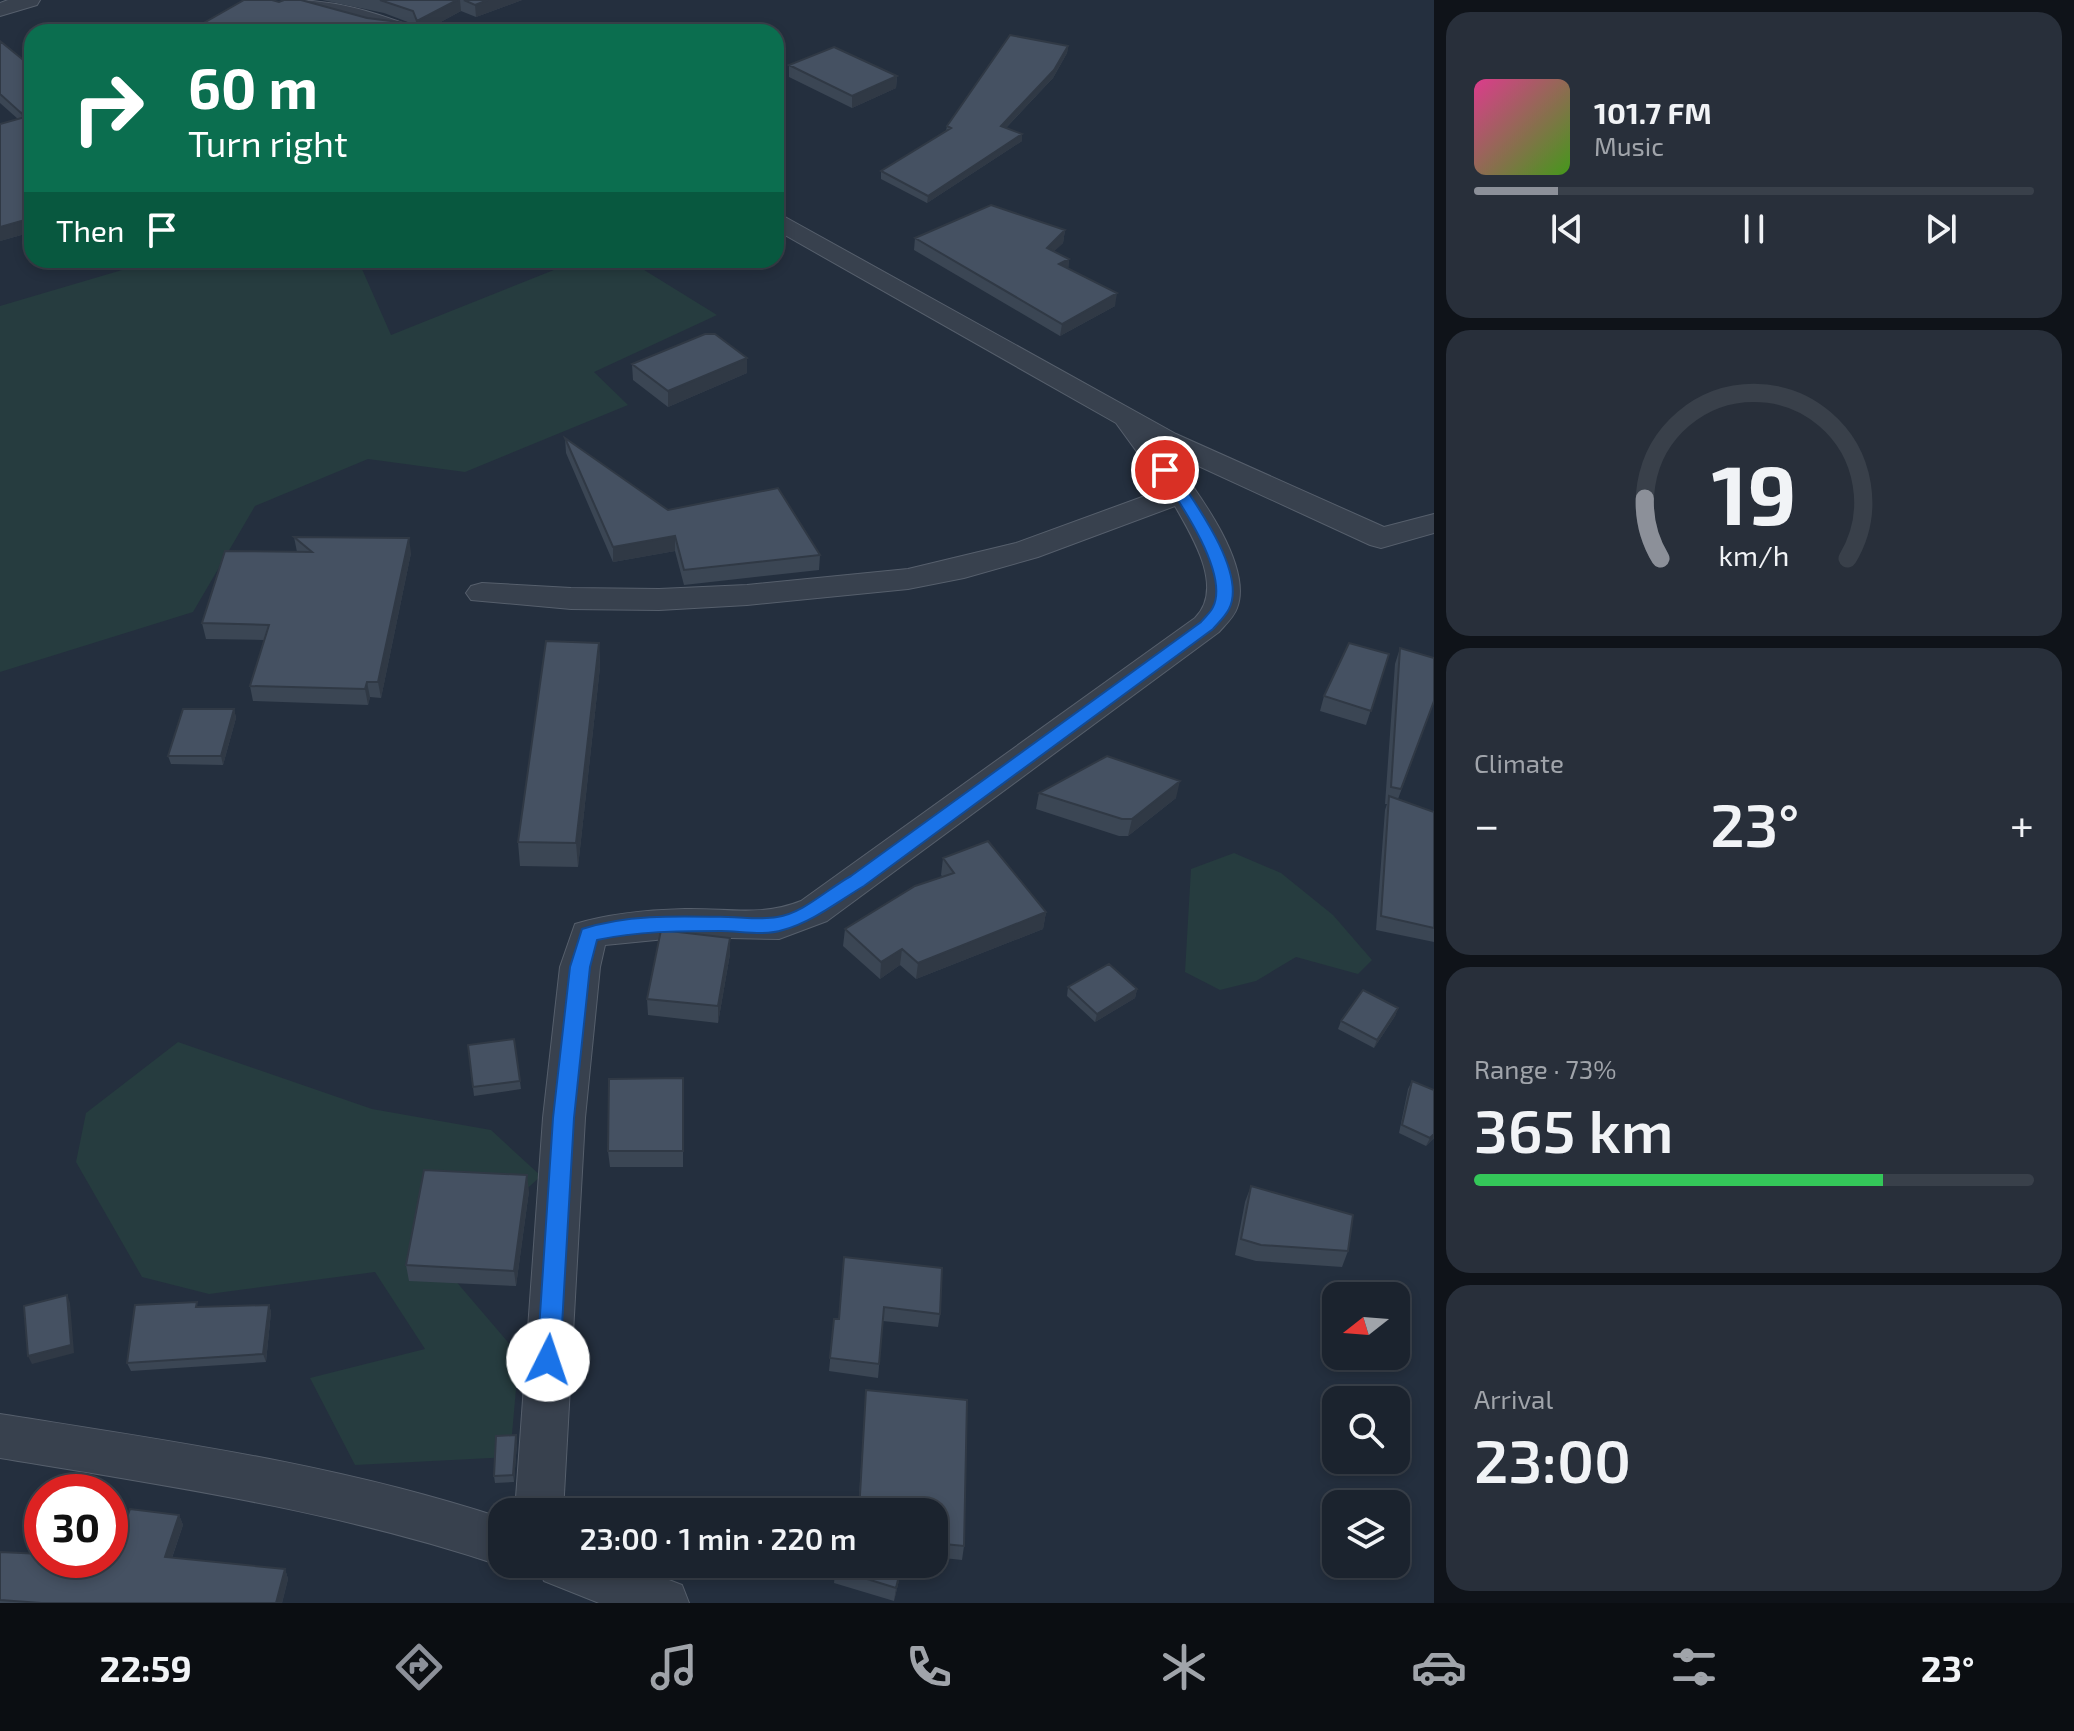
<!DOCTYPE html>
<meta charset="utf-8">
<style>
body{margin:0;font-family:"Exo 2",sans-serif;background:#282f3a;color:#f1f3f6;height:100vh;display:flex;flex-direction:column;font-size:30px;white-space:nowrap}
*{box-sizing:border-box;margin:0}
p{font-size:26px;color:#a0a4aa}
.icon{flex:none;width:44px;height:44px;fill:none;stroke:currentColor;stroke-width:2;stroke-linecap:round;stroke-linejoin:round}
.map{position:relative;flex:1;overflow:hidden}
.details{display:flex;flex-direction:column;gap:12px;padding:12px;background:#0f1319;width:640px}
.details>*{flex:none}
.hud{position:absolute;left:24px;top:24px;width:760px;height:244px;border-radius:24px;box-shadow:0 4px 12px #0003,0 0 0 2px #39404a;background:#0b6e4f;color:#fff;overflow:hidden}
.needle{width:52px;rotate:253deg}
.tools{position:absolute;left:1322px;top:1282px;display:grid;gap:16px}
.tools a{display:grid;place-items:center;width:88px;height:88px;border-radius:16px;background:#1b232e;box-shadow:0 4px 12px #0003,0 0 0 2px #39404a;font-size:40px}
.speed{position:absolute;left:24px;top:1474px;display:flex;gap:16px;font-size:40px;font-weight:700;text-align:center}
.speed>*{display:grid;place-content:center;width:104px;height:104px;border-radius:50%;background:#1b232e;box-shadow:0 4px 12px #0003,0 0 0 2px #39404a;line-height:1}
.speed .limit{border:12px solid #d22;background:#fff;color:#111}
.pin{position:absolute;display:grid;place-items:center;width:68px;height:68px;color:#fff;margin:-34px;border:4px solid #fff;border-radius:50%;box-shadow:0 2px 8px #0007}
.me{position:absolute;width:88px;margin:-44px;rotate:4deg;stroke-linejoin:round;filter:drop-shadow(0 0 6px #0008)}
.turn{display:flex;align-items:center;gap:28px;height:168px;padding:0 32px;font-size:36px}
.turn .icon{width:104px;height:104px;stroke-width:2.5}
.turn b{display:block;font-size:56px;line-height:68px}
.then{display:flex;align-items:center;height:76px;padding:0 32px;background:#0003;gap:16px;font-size:30px}
.big{font-size:60px;font-weight:600;line-height:1.1}
.details .card{flex:1;display:flex;flex-direction:column;justify-content:center;gap:12px;min-width:0;padding:0 28px;border-radius:24px;background:#282f3a}
.details .dial{align-items:center;gap:0}
.dial svg{height:208px;overflow:visible;fill:none;stroke:#39404a;stroke-width:7;stroke-linecap:round;text-anchor:middle}
.dial text{fill:#f1f3f6;stroke:none}
.song{display:flex;align-items:center;gap:24px}
.cover{width:96px;height:96px;border-radius:12px;background:linear-gradient(135deg,hsl(330 70% 55%),hsl(100 70% 35%))}
.played{height:8px;border-radius:4px;background:linear-gradient(90deg,#8c9099 15%,#39404a 15%)}
.keys{display:flex;justify-content:space-around;direction:ltr}
.heat{display:flex;justify-content:space-between;align-items:center;font-size:44px;direction:ltr}
.charge{height:12px;border-radius:6px;background:linear-gradient(90deg,#34c759 73%,#39404a 0)}
.trip{position:absolute;left:488px;top:1498px;width:460px;height:80px;border-radius:24px;background:#1b232e;box-shadow:0 4px 12px #0003,0 0 0 2px #39404a;font-weight:600;line-height:80px;text-align:center}
.menu{display:flex;height:128px;justify-content:space-around;align-items:center;background:#0b0e12;color:#a0a4aa}
.menu .icon{width:56px;height:56px}
.menu .current{color:#8c9099}
.menu b{font-size:36px;color:#f1f3f6}
main{display:flex;flex:1;min-height:0}
.map>svg:first-child{display:block}
.green{fill:#263c3f}
.lines{fill:none;stroke-linecap:round;stroke-linejoin:round}
.street-casing{stroke:#565f6c;stroke-width:2}
.street{fill:#38414e;fill-rule:evenodd}
.wall{fill:#3b4654}
.shaded-wall{fill:#303945}
.building{fill:#455162;stroke:#303945;stroke-width:2}
.route{fill:#1a73e8;stroke:#114b97;stroke-width:2}
</style>
<main>
<div class="map">
<svg width="1434" height="1603" viewBox="0 0 1434 1603">
<rect width="100%" height="100%" fill="#242f3e"/>
<path class="green" d="M 156,260 L 358,260 L 391,335 L 579,260 L 628,260 L 717,315 L 594,372 L 628,405 L 465,472 L 368,459 L 255,506 L 193,612 L 0,672 L 0,306 Z
M 1234,853 L 1281,873 L 1333,915 L 1372,960 L 1358,974 L 1296,957 L 1256,981 L 1220,990 L 1185,972 L 1191,869 Z
M 178,1042 L 372,1109 L 491,1130 L 541,1176 L 442,1265 L 519,1355 L 510,1457 L 355,1465 L 310,1378 L 425,1349 L 375,1272 L 209,1294 L 142,1277 L 76,1162 L 86,1113 Z"/>
<g class="lines">
<g class="street-casing">
<path id="street" d="M 8,0 L 40,0 L 37,5 L 0,16 L 0,3 Z
M 289,0 C 334,0 372,11 413,27 L 416,32 C 374,32 333,15 292,5 Z
M 776,212 L 1176,434 L 1384,527 L 1434,514 L 1434,533 L 1381,548 L 1370,545 L 1168,452 C 1193,486 1254,564 1237,608 C 1234,617 1225,625 1219,632 L 827,921 L 779,939 L 686,937 L 605,945 L 600,967 L 585,1118 L 563,1512 L 515,1512 L 543,1118 L 560,967 L 575,924 C 611,913 648,910 685,909 C 727,908 761,917 801,901 L 1195,618 C 1225,588 1192,536 1175,506 L 1038,557 L 964,578 L 908,589 L 747,605 L 659,610 L 571,609 L 471,600 L 466,593 L 471,586 L 482,583 L 571,588 L 659,589 L 747,585 L 908,569 L 1016,543 L 1164,489 L 1116,423 L 776,230 Z
M 0,1414 C 170,1441 338,1464 502,1518 L 502,1564 L 507,1564 L 502,1566 C 339,1511 170,1486 0,1458 Z
M 537,1564 L 627,1564 L 682,1585 L 689,1603 L 599,1603 L 544,1581 Z"/>
</g>
<use href="#street" class="street"/>
</g>
<path class="wall" d="M 322,0 L 522,0 L 476,17 L 461,11 L 422,32 L 417,32 L 415,26 L 415,32 L 279,2 L 367,18 L 413,24 L 384,13 Z
M 0,41 L 32,67 L 32,232 L 0,241 L 0,124 L 18,119 L 0,103 Z
M 1068,46 L 1067,53 L 1053,78 L 1006,128 L 1022,134 L 1022,141 L 927,203 L 881,179 L 881,171 L 946,131 L 947,126 Z
M 789,65 L 897,76 L 896,88 L 852,108 L 789,77 Z
M 1065,230 L 1063,243 L 1054,251 L 1069,259 L 1068,269 L 1115,306 L 1060,336 L 914,250 L 915,238 Z
M 632,364 L 747,373 L 668,407 L 633,380 Z
M 565,438 L 668,510 L 820,555 L 819,570 L 684,585 L 675,551 L 613,562 L 566,453 Z
M 294,537 L 411,553 L 381,698 L 370,697 L 368,705 L 253,701 L 250,686 L 264,640 L 206,639 L 202,623 L 297,552 Z
M 599,643 L 600,667 L 578,867 L 520,866 L 518,842 Z
M 1400,648 L 1434,702 L 1398,799 L 1434,812 L 1434,942 L 1376,930 L 1385,810 L 1387,804 L 1385,804 L 1395,664 Z
M 1389,654 L 1366,725 L 1320,711 L 1324,696 Z
M 234,709 L 236,718 L 223,765 L 171,764 L 168,756 Z
M 1039,793 L 1176,798 L 1128,836 L 1119,836 L 1036,809 Z
M 943,858 L 1046,912 L 1043,929 L 916,979 L 900,965 L 880,979 L 843,946 L 845,929 L 942,876 L 941,875 Z
M 730,954 L 718,1023 L 648,1015 L 647,999 Z
M 1068,987 L 1137,989 L 1135,998 L 1095,1022 L 1067,996 Z
M 1398,1008 L 1395,1016 L 1374,1048 L 1338,1029 L 1341,1021 Z
M 514,1039 L 521,1089 L 474,1096 L 468,1045 Z
M 683,1078 L 683,1167 L 610,1167 L 608,1151 Z
M 1412,1081 L 1434,1090 L 1434,1138 L 1426,1146 L 1399,1133 L 1408,1089 Z
M 1251,1186 L 1348,1251 L 1342,1267 L 1256,1261 L 1235,1255 L 1245,1202 Z
M 529,1191 L 516,1286 L 409,1281 L 406,1265 Z
M 844,1257 L 940,1314 L 938,1327 L 883,1321 L 878,1378 L 829,1371 L 834,1319 L 839,1319 Z
M 269,1305 L 271,1312 L 266,1362 L 131,1371 L 127,1363 L 199,1307 Z
M 866,1390 L 964,1546 L 962,1560 L 934,1557 L 934,1512 L 858,1512 Z
M 516,1435 L 517,1443 L 514,1482 L 495,1483 L 494,1476 Z
M 179,1515 L 183,1525 L 172,1558 L 285,1569 L 288,1579 L 282,1603 L 0,1603 L 0,1552 L 112,1559 Z
M 836,1564 L 903,1564 L 894,1601 L 834,1583 Z"/>
<path class="shaded-wall" d="M 457,0 L 460,0 L 461,11 L 422,32 L 418,32 L 417,21 Z
M 488,0 L 522,0 L 476,17 L 475,5 Z
M 415,24 L 415,32 L 399,32 Z
M 1068,46 L 1067,53 L 1053,78 L 1000,134 L 1001,126 Z
M 897,76 L 896,88 L 852,108 L 852,96 Z
M 32,110 L 32,122 L 24,124 L 21,113 Z
M 1022,134 L 1022,141 L 927,203 L 928,196 Z
M 32,218 L 32,232 L 0,241 L 0,227 Z
M 1065,230 L 1063,243 L 1045,260 L 1047,248 Z
M 1069,259 L 1068,272 L 1059,264 Z
M 1117,293 L 1115,306 L 1060,336 L 1062,324 Z
M 747,358 L 747,373 L 668,407 L 668,391 Z
M 675,536 L 675,551 L 613,562 L 613,547 Z
M 409,538 L 411,553 L 381,698 L 378,682 Z
M 599,643 L 600,667 L 578,867 L 576,843 Z
M 367,682 L 370,697 L 368,705 L 365,689 Z
M 234,709 L 236,718 L 223,765 L 221,756 Z
M 1180,781 L 1176,798 L 1128,836 L 1132,819 Z
M 1046,912 L 1043,929 L 916,979 L 918,963 Z
M 730,938 L 730,954 L 718,1023 L 718,1006 Z
M 902,949 L 900,965 L 880,979 L 881,962 Z
M 1137,989 L 1135,998 L 1095,1022 L 1097,1014 Z
M 1398,1008 L 1395,1016 L 1374,1048 L 1377,1040 Z
M 1434,1134 L 1434,1138 L 1426,1146 L 1430,1138 Z
M 527,1175 L 529,1191 L 516,1286 L 514,1271 Z
M 67,1295 L 70,1303 L 74,1353 L 32,1364 L 28,1356 Z
M 269,1305 L 271,1312 L 266,1362 L 263,1354 Z
M 516,1435 L 517,1443 L 514,1482 L 513,1475 Z
M 179,1515 L 183,1525 L 169,1566 L 165,1557 Z
M 902,1564 L 903,1564 L 894,1601 L 896,1588 Z
M 285,1569 L 288,1579 L 282,1603 L 276,1603 Z"/>
<path class="building" d="M 244,0 L 272,0 L 279,2 L 284,0 L 301,0 L 367,18 L 415,24 L 399,32 L 188,32 Z
M 380,0 L 457,0 L 417,21 L 413,11 Z
M 464,0 L 488,0 L 475,5 Z
M 1010,35 L 1068,46 L 1054,70 L 1001,126 L 1022,134 L 928,196 L 881,171 L 951,128 L 947,126 Z
M 0,41 L 32,67 L 32,110 L 21,113 L 0,94 Z
M 834,47 L 897,76 L 852,96 L 789,65 Z
M 32,115 L 32,218 L 0,227 L 0,124 Z
M 991,205 L 1065,230 L 1047,248 L 1069,259 L 1059,264 L 1117,293 L 1062,324 L 915,238 Z
M 705,334 L 715,334 L 747,358 L 668,391 L 632,364 Z
M 565,438 L 668,510 L 778,488 L 820,555 L 684,570 L 675,536 L 613,547 Z
M 294,537 L 409,538 L 378,682 L 367,682 L 365,689 L 250,686 L 269,625 L 202,623 L 225,551 L 312,552 Z
M 546,641 L 599,643 L 576,843 L 518,842 Z
M 1349,643 L 1389,654 L 1371,711 L 1324,696 Z
M 1400,648 L 1434,658 L 1434,701 L 1401,789 L 1391,787 Z
M 183,709 L 234,709 L 221,756 L 168,756 Z
M 1107,756 L 1180,781 L 1132,819 L 1122,819 L 1039,793 Z
M 1389,796 L 1434,812 L 1434,928 L 1381,916 Z
M 988,841 L 1046,912 L 918,963 L 902,949 L 881,962 L 845,929 L 915,886 L 954,873 L 943,858 Z
M 661,930 L 730,938 L 718,1006 L 647,999 Z
M 1109,964 L 1137,989 L 1097,1014 L 1068,987 Z
M 1363,990 L 1398,1008 L 1377,1040 L 1341,1021 Z
M 514,1039 L 520,1081 L 473,1087 L 468,1045 Z
M 683,1078 L 683,1151 L 608,1151 L 609,1079 Z
M 1412,1081 L 1434,1090 L 1434,1134 L 1430,1138 L 1402,1125 Z
M 424,1170 L 527,1175 L 514,1271 L 406,1265 Z
M 1251,1186 L 1353,1215 L 1348,1251 L 1261,1245 L 1241,1239 Z
M 844,1257 L 942,1268 L 940,1314 L 884,1307 L 879,1364 L 830,1358 L 834,1319 L 839,1319 Z
M 67,1295 L 71,1345 L 28,1356 L 24,1306 Z
M 197,1302 L 196,1307 L 269,1305 L 263,1354 L 127,1363 L 135,1305 Z
M 866,1390 L 967,1400 L 964,1546 L 934,1543 L 934,1512 L 859,1512 Z
M 516,1435 L 513,1475 L 494,1476 L 496,1436 Z
M 130,1509 L 179,1515 L 165,1557 L 285,1569 L 276,1603 L 41,1603 L 0,1600 L 0,1552 L 42,1554 L 42,1560 L 110,1560 L 110,1559 L 112,1559 Z
M 836,1564 L 902,1564 L 896,1588 L 835,1569 Z"/>
<path class="route" d="M 1165,465 L 1171,467 C 1191,497 1248,572 1229,609 C 1225,617 1218,623 1213,629 L 864,886 C 837,902 814,921 783,930 C 765,936 740,931 721,931 C 679,931 638,931 597,940 L 590,967 L 574,1118 L 560,1360 L 557,1368 L 548,1371 L 540,1368 L 537,1360 L 553,1118 L 570,967 L 582,929 C 628,914 679,916 728,917 C 743,917 761,920 777,917 C 804,913 827,889 851,876 L 1201,622 C 1205,617 1211,612 1213,607 C 1230,573 1177,498 1158,470 Z"/>
</svg>
<div class="tools">
<a><svg class="needle" viewBox="-14 -14 28 28"><path d="M0-13l5 13h-10z" fill="#e53935"/><path d="M0 13l5-13h-10z" fill="#a0a4aa"/></svg></a>
<a><svg class="icon" aria-label="search" viewBox="0 0 24 24"><circle cx="10" cy="10" r="6"/><path d="M15 15l6 6"/></svg></a>
<a><svg class="icon" aria-label="layers" viewBox="0 0 24 24"><path d="M12 4l9 5-9 5-9-5zM3 14l9 5 9-5"/></svg></a>
</div>
<div class="speed"><div class="limit">30</div></div>
<div class="pin" style="left:1165px;top:470px;background:#d93025"><svg class="icon" aria-label="arrive" viewBox="0 0 24 24"><path d="M6 21V4h12l-3 4 3 4H6"/></svg></div>
<svg class="me" style="left:548px;top:1360px" viewBox="-20 -20 40 40"><circle r="19" fill="#fff"/><path d="M0-13L10 11 0 6-10 11z" fill="#1a73e8"/></svg>
<div class="trip">23:00 · 1 min · 220 m</div>
<div class="hud">
<div class="turn"><svg class="icon" aria-label="right" viewBox="0 0 24 24"><path d="M7 20v-9h11M14 6l5 5-5 5"/></svg><div><b>60 m</b>Turn right</div></div>
<div class="then">Then<svg class="icon" aria-label="arrive" viewBox="0 0 24 24"><path d="M6 21V4h12l-3 4 3 4H6"/></svg></div>
</div>
</div>
<section class="details">
<div class="card">
<div class="song"><i class="cover"></i><div><b>101.7 FM</b><p>Music</p></div></div>
<div class="played"></div>
<div class="keys"><svg class="icon" aria-label="previous" viewBox="0 0 24 24"><path d="M18 5L8 12l10 7zM5 5v14"/></svg><svg class="icon" aria-label="pause" viewBox="0 0 24 24"><path d="M8 5v14M16 5v14"/></svg><svg class="icon" aria-label="next" viewBox="0 0 24 24"><path d="M6 5l10 7-10 7zM19 5v14"/></svg></div>
</div>
<div class="card dial"><svg viewBox="0 0 100 80">
<path d="M14 69A42 42 0 1 1 86 69"/>
<path d="M14 69A42 42 0 0 1 8 46" stroke="#8c9099"/>
<text x="50" y="56" font-size="32" font-weight="700">19</text>
<text x="50" y="72" font-size="11">km/h</text>
</svg></div>
<div class="card"><p>Climate</p>
<div class="heat"><a>−</a><b class="big">23°</b><a>+</a></div>
</div>
<div class="card"><p>Range · 73%</p><b class="big">365 km</b><div class="charge"></div></div>
<div class="card"><p>Arrival</p><b class="big">23:00</b></div>
</section>
</main>
<nav class="menu">
<b>22:59</b>
<svg class="icon current" aria-label="directions" viewBox="0 0 24 24"><path d="M12 3l9 9-9 9-9-9zM9 14v-3h6M13 9l2 2-2 2"/></svg>
<svg class="icon" aria-label="music" viewBox="0 0 24 24"><path d="M9 18V5l10-2v13"/><circle cx="6" cy="18" r="3"/><circle cx="16" cy="16" r="3"/></svg>
<svg class="icon" aria-label="phone" viewBox="0 0 24 24"><path d="M5 4h4l2 5-3 2q2 4 5 5l2-3 5 2v4C11 20 4 13 5 4z"/></svg>
<svg class="icon" aria-label="climate" viewBox="0 0 24 24"><path d="M12 3v18M4 7l16 10M4 17L20 7"/></svg>
<svg class="icon" aria-label="car" viewBox="0 0 24 24"><path d="M5 17H2v-5l4-1 3-4h7l3 4 3 1v5h-3M9 17h6M6 11h13"/><circle cx="7" cy="17" r="2"/><circle cx="17" cy="17" r="2"/></svg>
<svg class="icon" aria-label="filters" viewBox="0 0 24 24"><path d="M4 7h16M4 17h16"/><circle cx="9" cy="7" r="2"/><circle cx="15" cy="17" r="2"/></svg>
<b>23°</b>
</nav>
